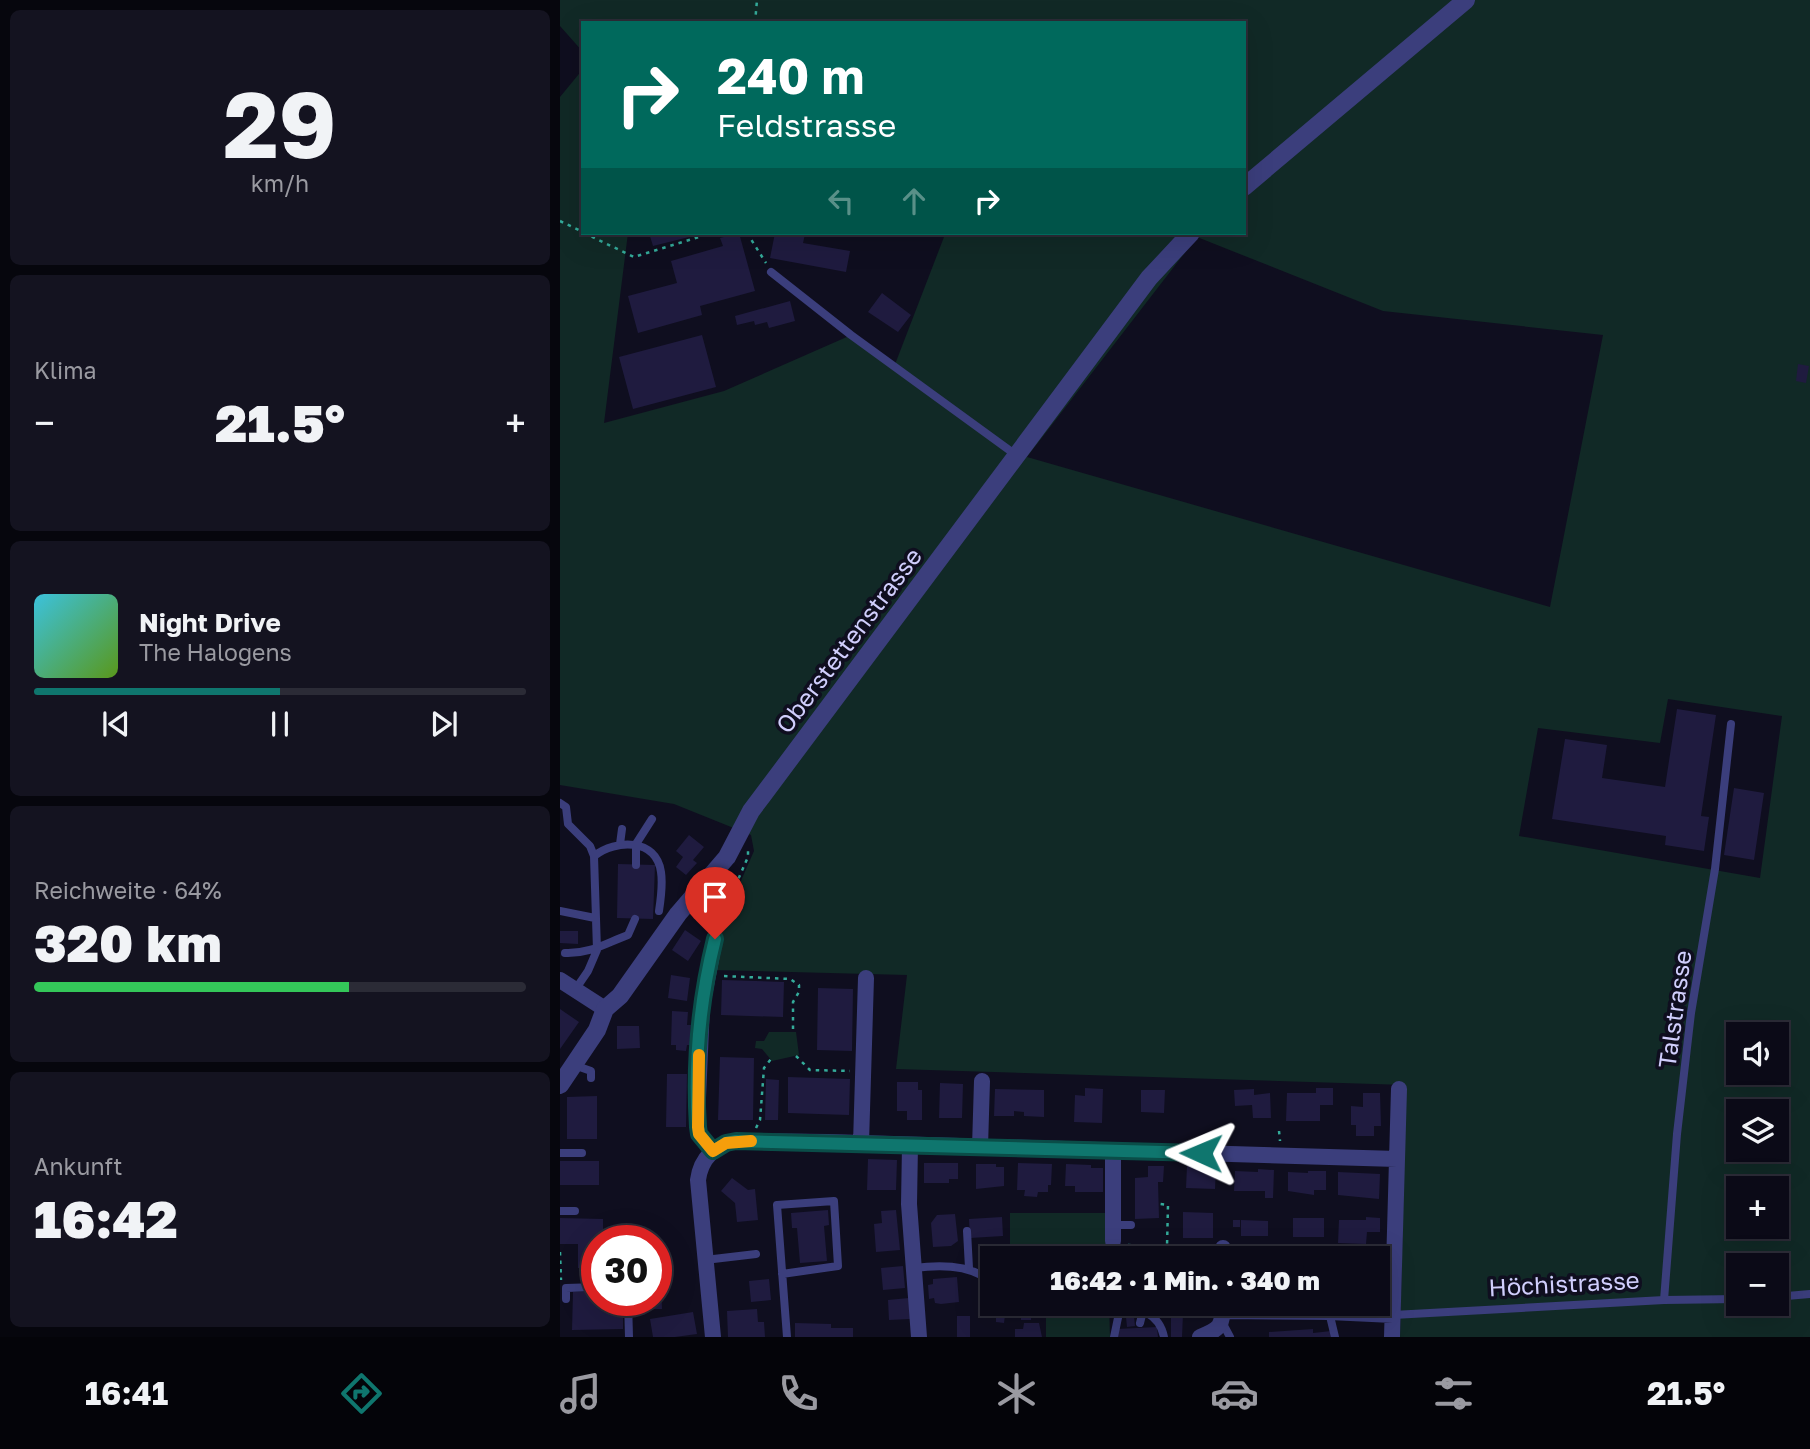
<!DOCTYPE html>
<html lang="de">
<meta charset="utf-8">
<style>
body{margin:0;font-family:"Golos Text",sans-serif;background:#141320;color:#f1f3f6;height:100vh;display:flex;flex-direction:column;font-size:26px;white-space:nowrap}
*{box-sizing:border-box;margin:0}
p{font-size:23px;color:#9a9aa1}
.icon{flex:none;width:38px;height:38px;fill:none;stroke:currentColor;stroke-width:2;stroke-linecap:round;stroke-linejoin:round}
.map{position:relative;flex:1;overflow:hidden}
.panel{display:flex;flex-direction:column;gap:10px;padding:10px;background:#06060d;width:560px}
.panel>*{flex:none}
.banner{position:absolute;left:21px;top:21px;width:665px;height:214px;border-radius:0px;box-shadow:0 7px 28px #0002,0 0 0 2px #2b2b36;background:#00695c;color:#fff;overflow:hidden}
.controls{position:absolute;left:1166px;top:1022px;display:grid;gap:14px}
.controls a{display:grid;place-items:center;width:63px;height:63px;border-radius:0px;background:#0b0a17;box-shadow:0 7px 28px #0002,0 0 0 2px #2b2b36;font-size:35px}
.speed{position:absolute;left:21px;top:1225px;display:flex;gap:14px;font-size:35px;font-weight:700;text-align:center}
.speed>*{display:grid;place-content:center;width:91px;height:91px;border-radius:50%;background:#0b0a17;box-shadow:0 7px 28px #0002,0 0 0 2px #2b2b36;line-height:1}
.speed .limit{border:10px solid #d22;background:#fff;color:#111}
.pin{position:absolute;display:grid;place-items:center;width:60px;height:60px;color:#fff;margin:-72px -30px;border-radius:50% 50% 50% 0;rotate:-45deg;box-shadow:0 0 7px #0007}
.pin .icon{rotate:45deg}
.me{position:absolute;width:77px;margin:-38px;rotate:271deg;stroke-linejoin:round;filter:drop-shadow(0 0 5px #0008)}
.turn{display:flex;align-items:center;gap:24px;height:147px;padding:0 21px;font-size:32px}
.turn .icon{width:91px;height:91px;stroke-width:2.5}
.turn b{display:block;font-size:49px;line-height:60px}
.lanes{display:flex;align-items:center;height:66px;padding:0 21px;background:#0003;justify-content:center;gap:35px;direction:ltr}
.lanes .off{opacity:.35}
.big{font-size:52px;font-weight:800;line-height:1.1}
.panel .tile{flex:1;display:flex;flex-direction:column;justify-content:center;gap:10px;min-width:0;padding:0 24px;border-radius:10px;background:#141320}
.panel .dial{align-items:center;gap:0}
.dial b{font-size:91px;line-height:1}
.song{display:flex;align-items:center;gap:21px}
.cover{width:84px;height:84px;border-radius:10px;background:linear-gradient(135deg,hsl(190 70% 55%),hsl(90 70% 35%))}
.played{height:7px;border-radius:4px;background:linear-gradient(90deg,#0f766e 50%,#2b2b36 50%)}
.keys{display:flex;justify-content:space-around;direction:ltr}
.heat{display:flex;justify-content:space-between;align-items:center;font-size:38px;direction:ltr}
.charge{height:10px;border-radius:5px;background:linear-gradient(90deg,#34c759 64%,#2b2b36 0)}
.trip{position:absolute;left:420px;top:1246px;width:410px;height:70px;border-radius:0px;background:#0b0a17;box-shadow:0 7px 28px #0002,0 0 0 2px #2b2b36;font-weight:800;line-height:70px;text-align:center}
.dock{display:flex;height:112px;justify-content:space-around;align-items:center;background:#040409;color:#9a9aa1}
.dock .icon{width:49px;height:49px}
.dock .selected{color:#0f766e}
.dock b{font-size:32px;color:#f1f3f6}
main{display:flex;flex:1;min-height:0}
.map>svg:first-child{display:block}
.green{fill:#112926;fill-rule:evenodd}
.building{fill:#1f1b3f}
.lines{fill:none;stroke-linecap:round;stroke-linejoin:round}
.path{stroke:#34ab9a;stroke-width:2.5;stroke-dasharray:3.5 5;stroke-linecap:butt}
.service{stroke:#3b3e7c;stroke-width:8}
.minor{stroke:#3b3e7c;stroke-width:16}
.tertiary{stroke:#3b3e7c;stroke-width:18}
.route-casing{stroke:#0a4d48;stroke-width:18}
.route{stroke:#0f766e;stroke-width:12}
.slow{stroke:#f59e0b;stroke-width:12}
.labels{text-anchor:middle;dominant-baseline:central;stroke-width:7;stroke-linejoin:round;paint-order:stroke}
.street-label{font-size:24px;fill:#d0cefc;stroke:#0f0e1f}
</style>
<main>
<section class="panel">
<div class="tile dial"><b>29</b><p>km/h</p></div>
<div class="tile"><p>Klima</p>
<div class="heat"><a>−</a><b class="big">21.5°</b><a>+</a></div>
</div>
<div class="tile">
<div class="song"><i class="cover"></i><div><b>Night Drive</b><p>The Halogens</p></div></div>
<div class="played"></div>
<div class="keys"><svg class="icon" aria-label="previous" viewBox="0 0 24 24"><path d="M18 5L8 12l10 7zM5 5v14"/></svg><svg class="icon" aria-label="pause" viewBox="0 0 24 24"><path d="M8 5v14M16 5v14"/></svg><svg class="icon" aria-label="next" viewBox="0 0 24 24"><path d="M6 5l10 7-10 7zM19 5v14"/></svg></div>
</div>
<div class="tile"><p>Reichweite · 64%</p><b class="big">320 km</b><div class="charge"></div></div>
<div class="tile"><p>Ankunft</p><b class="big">16:42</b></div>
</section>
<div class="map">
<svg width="1250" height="1337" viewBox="0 0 1250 1337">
<rect width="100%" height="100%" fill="#0f0e1f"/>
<path class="green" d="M 0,0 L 1250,0 L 1250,1337 L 840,1337 L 846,1085 L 336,1069 L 347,975 L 151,970 L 166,915 L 194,851 L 191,835 L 114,804 L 0,785 L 0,97 L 23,69 L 23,233 L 68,233 L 44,423 L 164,391 L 289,336 L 334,367 L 384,237 L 367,233 L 684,233 L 684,23 L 23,23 L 23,52 L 0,26 ZM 637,237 L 823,311 L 1043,335 L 990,607 L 467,457 ZM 1108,699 L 1222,716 L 1200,878 L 959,836 L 978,728 L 1100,743 ZM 1178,1034 L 1216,1034 L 1216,1073 L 1178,1073 ZM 1178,1111 L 1216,1111 L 1216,1150 L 1178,1150 ZM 1178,1188 L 1216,1188 L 1216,1227 L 1178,1227 ZM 1178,1265 L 1216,1265 L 1216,1304 L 1178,1304 Z
M 209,1032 L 236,1032 L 239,1055 L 212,1061 L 202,1049 L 195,1048 L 196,1041 L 204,1041 Z
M 450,1213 L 548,1213 L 549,1258 L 450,1258 Z
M 486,1304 L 549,1304 L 550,1337 L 486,1337 Z"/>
<path class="building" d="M 89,233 L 132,233 L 133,236 L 93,246 Z
M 179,233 L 195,291 L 140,306 L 142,315 L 78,333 L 68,296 L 117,283 L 111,261 L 163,246 L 160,238 Z
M 215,233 L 245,234 L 243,243 L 290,251 L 286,272 L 210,258 Z
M 322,293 L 351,315 L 338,332 L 308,312 Z
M 230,301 L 235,321 L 209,328 L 207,322 L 195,325 L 194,321 L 177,325 L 175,316 Z
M 142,335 L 156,387 L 73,409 L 59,357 Z
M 1238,364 L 1249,366 L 1246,383 L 1236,381 Z
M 1117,709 L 1156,715 L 1141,816 L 1149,817 L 1144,851 L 1105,845 L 1106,836 L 992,819 L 1005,739 L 1047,745 L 1042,778 L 1105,787 Z
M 1174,788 L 1204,793 L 1194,860 L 1164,855 Z
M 129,835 L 144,847 L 133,860 L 137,863 L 126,875 L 116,867 L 123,857 L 116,851 Z
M 58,864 L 95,865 L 93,919 L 57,918 Z
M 156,900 L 162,903 L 156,918 L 150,915 Z
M 125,930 L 141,941 L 128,961 L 112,950 Z
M 0,931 L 18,931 L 18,944 L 0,943 Z
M 111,975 L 130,978 L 127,1001 L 108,998 Z
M 162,980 L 224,982 L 223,1017 L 161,1015 Z
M 258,988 L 293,989 L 292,1051 L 257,1050 Z
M 0,1009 L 19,1022 L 0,1049 Z
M 112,1011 L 128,1012 L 127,1025 L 131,1025 L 130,1045 L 127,1045 L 126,1051 L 116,1050 L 116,1045 L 111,1045 Z
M 57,1026 L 79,1026 L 80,1048 L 57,1049 Z
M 160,1057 L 194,1058 L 193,1120 L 158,1120 Z
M 107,1074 L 127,1074 L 126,1127 L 106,1127 Z
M 228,1077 L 290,1079 L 289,1115 L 228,1113 Z
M 206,1079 L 219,1080 L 218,1120 L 205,1120 Z
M 337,1082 L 358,1082 L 358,1090 L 362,1090 L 362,1120 L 347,1120 L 347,1111 L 337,1111 Z
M 380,1083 L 403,1084 L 402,1118 L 379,1118 Z
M 525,1088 L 543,1089 L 542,1123 L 514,1122 L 515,1095 L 525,1096 Z
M 756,1088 L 773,1088 L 773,1105 L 760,1105 L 760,1121 L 726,1121 L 727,1093 L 756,1093 Z
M 435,1089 L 484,1090 L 484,1117 L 464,1116 L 464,1112 L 454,1111 L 454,1116 L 434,1116 Z
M 694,1089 L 694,1095 L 710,1093 L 711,1118 L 693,1118 L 692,1105 L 675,1106 L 674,1090 Z
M 581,1090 L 605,1090 L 604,1113 L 581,1112 Z
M 803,1093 L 820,1093 L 821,1126 L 814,1126 L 814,1136 L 796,1136 L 796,1125 L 791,1125 L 791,1106 L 803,1107 Z
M 37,1096 L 37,1139 L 7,1139 L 7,1097 Z
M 308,1159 L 337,1160 L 336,1190 L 307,1190 Z
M 0,1161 L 39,1161 L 39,1185 L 0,1185 Z
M 364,1163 L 398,1163 L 398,1179 L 389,1179 L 389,1183 L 364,1183 Z
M 458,1163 L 492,1164 L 491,1185 L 488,1185 L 488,1192 L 478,1192 L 477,1197 L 464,1196 L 465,1190 L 457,1190 Z
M 416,1164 L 436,1164 L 436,1167 L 444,1167 L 444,1186 L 416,1189 Z
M 506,1164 L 531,1165 L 531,1168 L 543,1168 L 543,1192 L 515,1192 L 515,1186 L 505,1186 Z
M 588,1166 L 604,1166 L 603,1182 L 598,1182 L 599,1218 L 575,1219 L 575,1178 L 588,1177 Z
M 627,1166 L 656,1167 L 655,1189 L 626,1188 Z
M 698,1169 L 714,1170 L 713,1198 L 705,1198 L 705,1191 L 674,1191 L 675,1171 L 698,1172 Z
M 748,1171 L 766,1171 L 766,1190 L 754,1190 L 754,1195 L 728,1191 L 728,1172 L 748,1173 Z
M 778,1172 L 820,1174 L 819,1199 L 778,1195 Z
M 172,1178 L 188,1190 L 195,1189 L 198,1220 L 177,1222 L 175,1203 L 161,1191 Z
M 268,1210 L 269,1225 L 264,1226 L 267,1261 L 240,1263 L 237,1228 L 232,1228 L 231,1213 Z
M 336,1210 L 340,1250 L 316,1252 L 314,1224 L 322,1223 L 321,1211 Z
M 623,1212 L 653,1213 L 653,1238 L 623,1238 Z
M 395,1214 L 398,1241 L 391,1246 L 373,1247 L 371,1223 L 377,1215 Z
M 442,1217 L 443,1236 L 410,1238 L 409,1219 Z
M 806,1217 L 820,1218 L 820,1232 L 807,1232 L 806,1244 L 778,1243 L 779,1220 L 806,1220 Z
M 0,1218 L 43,1219 L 43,1241 L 37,1241 L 37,1268 L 18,1268 L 18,1244 L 0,1244 Z
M 733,1218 L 764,1218 L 764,1237 L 733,1237 Z
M 673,1220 L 680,1220 L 680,1227 L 673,1227 Z
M 681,1220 L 708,1221 L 708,1236 L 681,1236 Z
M 428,1264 L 432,1264 L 432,1285 L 429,1285 Z
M 343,1266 L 345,1288 L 323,1290 L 321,1268 Z
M 397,1277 L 399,1302 L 381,1304 L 375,1303 L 374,1298 L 369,1299 L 368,1285 L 373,1284 L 373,1279 Z
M 209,1279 L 211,1300 L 191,1302 L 189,1281 Z
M 96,1282 L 101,1282 L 102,1309 L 78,1309 L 78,1300 L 96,1300 Z
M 13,1292 L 37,1292 L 37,1300 L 63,1300 L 63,1329 L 12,1330 Z
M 349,1298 L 350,1319 L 329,1320 L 328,1300 Z
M 197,1309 L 198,1322 L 204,1322 L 205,1337 L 168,1337 L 167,1311 Z
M 133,1312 L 137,1334 L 115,1337 L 93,1337 L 90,1319 Z
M 461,1313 L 471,1313 L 471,1320 L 461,1320 Z
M 436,1314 L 445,1315 L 444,1323 L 436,1322 Z
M 611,1314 L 623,1314 L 622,1337 L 611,1337 Z
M 397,1316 L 410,1316 L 410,1337 L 397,1337 Z
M 574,1316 L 575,1326 L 567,1327 L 566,1317 Z
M 235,1323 L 271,1324 L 271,1328 L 293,1328 L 293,1337 L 235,1337 Z
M 464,1323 L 479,1323 L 482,1337 L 455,1337 L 455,1329 L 463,1329 Z
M 597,1327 L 598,1337 L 558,1337 L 557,1329 Z
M 753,1329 L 753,1333 L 771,1331 L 771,1337 L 709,1337 L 709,1332 Z"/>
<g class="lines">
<path class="path" d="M 195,23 L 197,0
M 0,221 L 23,232
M 24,233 L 74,257 L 152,233
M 187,233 L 206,263
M 158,925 L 188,857 L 188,851
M 164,976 L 230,979 L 239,985 L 239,992 L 233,1002 L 233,1032
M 236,1056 L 250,1070 L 290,1071
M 196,1128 L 200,1120 L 204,1068 L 211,1059
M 719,1131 L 720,1141
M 568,1245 L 607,1247 L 608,1205 L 600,1204
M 0,1252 L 1,1280"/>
<path class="service" d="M 211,272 L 291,335 L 456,455
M 0,803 L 6,807 L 8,824 L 30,846 L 34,856
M 60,844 L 62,829
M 76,865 L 76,844 L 92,819
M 0,911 L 35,918
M 5,953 C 30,954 46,943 68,935 L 75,919
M 15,990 L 28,971 L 37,950 L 34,856 C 56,839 96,838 101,872 C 103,885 101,898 99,911
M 14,1065 L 31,1071 L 31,1078
M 0,1153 L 22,1153
M 0,1211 L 15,1211
M 553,1225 L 571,1225
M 407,1231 L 409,1268
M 145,1260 L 196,1254
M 354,1268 C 376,1265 401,1264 421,1275
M 222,1274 L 278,1266 L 274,1201 L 217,1205 L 227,1337
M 1216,1297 L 1250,1294
M 6,1299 L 6,1288 L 37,1287
M 68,1300 L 69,1337
M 1104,1300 L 1117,1134 L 1131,1013 L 1155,869 L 1171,724
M 769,1312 L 775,1337
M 833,1315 L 1104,1300 L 1178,1299
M 662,1322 L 670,1337
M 580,1323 L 583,1311
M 554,1337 L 559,1313 C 579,1303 600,1316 604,1337"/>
<path class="minor" d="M 0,980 L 45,1009
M 301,1143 L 306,978
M 350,1145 L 349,1204 L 359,1337
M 420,1147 L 422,1081
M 153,1151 L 139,1134 L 137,1121 L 142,1006 L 155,939
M 553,1151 L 553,1241
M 663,1258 L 663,1248
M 771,1258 L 771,1255
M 663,1311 L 769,1312 L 833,1315
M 153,1337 L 138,1180 C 141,1158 155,1145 176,1141 L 268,1142 L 837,1159
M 640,1337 C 661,1328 662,1327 663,1304
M 832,1337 L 839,1089"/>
<path class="tertiary" d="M 684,187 L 906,0
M 0,1085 L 37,1030 L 45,1009 L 60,996 L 118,914 L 167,857 L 191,811 L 203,795 L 589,278 L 631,233"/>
</g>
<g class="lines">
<g class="route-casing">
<path id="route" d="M 155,939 C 140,999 134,1065 138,1127 L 139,1134 L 153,1151 L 166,1143 L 176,1141 L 641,1153"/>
</g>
<use href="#route" class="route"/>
<path class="slow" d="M 139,1055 L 138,1127 L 139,1134 L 153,1151 L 166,1143 L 191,1141"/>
</g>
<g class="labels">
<g class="street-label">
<text transform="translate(288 640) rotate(-53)">Oberstettenstrasse</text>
<text transform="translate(1114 1009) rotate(-82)">Talstrasse</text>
<text transform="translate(1004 1283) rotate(-3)">Höchistrasse</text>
</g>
</g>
</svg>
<div class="controls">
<a><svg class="icon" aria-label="sound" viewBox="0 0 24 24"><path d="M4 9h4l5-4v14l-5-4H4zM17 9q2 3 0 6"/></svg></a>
<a><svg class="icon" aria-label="layers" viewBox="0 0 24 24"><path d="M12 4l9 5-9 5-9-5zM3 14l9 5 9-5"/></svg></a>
<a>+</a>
<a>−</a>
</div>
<div class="speed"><div class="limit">30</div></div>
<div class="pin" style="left:155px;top:939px;background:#d93025"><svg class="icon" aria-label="arrive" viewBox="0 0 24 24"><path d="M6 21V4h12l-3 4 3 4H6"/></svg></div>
<svg class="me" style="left:641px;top:1153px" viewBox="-20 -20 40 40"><path d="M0-17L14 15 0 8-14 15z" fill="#0f766e" stroke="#fff" stroke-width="4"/></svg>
<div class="trip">16:42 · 1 Min. · 340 m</div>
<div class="banner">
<div class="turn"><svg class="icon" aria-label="right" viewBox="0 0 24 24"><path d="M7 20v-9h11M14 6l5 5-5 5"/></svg><div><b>240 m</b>Feldstrasse</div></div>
<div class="lanes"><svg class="icon off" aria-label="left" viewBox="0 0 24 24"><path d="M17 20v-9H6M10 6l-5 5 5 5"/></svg><svg class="icon off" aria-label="ahead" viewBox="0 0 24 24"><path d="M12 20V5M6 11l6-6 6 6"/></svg><svg class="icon" aria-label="right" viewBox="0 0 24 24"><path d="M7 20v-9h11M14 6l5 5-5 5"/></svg></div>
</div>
</div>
</main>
<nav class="dock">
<b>16:41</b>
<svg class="icon selected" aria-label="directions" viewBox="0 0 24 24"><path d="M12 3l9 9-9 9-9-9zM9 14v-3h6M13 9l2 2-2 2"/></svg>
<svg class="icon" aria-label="music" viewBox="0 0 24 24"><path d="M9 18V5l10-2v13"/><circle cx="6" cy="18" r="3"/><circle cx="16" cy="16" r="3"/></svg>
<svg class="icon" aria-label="phone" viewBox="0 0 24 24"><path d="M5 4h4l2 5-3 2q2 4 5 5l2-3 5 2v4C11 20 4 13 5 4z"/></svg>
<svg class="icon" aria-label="climate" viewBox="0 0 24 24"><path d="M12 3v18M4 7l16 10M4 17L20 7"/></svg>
<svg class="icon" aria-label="car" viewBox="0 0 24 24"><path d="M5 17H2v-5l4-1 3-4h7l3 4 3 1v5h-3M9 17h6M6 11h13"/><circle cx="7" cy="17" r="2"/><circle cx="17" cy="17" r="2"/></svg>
<svg class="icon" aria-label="filters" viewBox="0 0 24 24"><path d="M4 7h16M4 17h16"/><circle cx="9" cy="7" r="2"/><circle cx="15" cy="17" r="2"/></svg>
<b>21.5°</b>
</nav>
